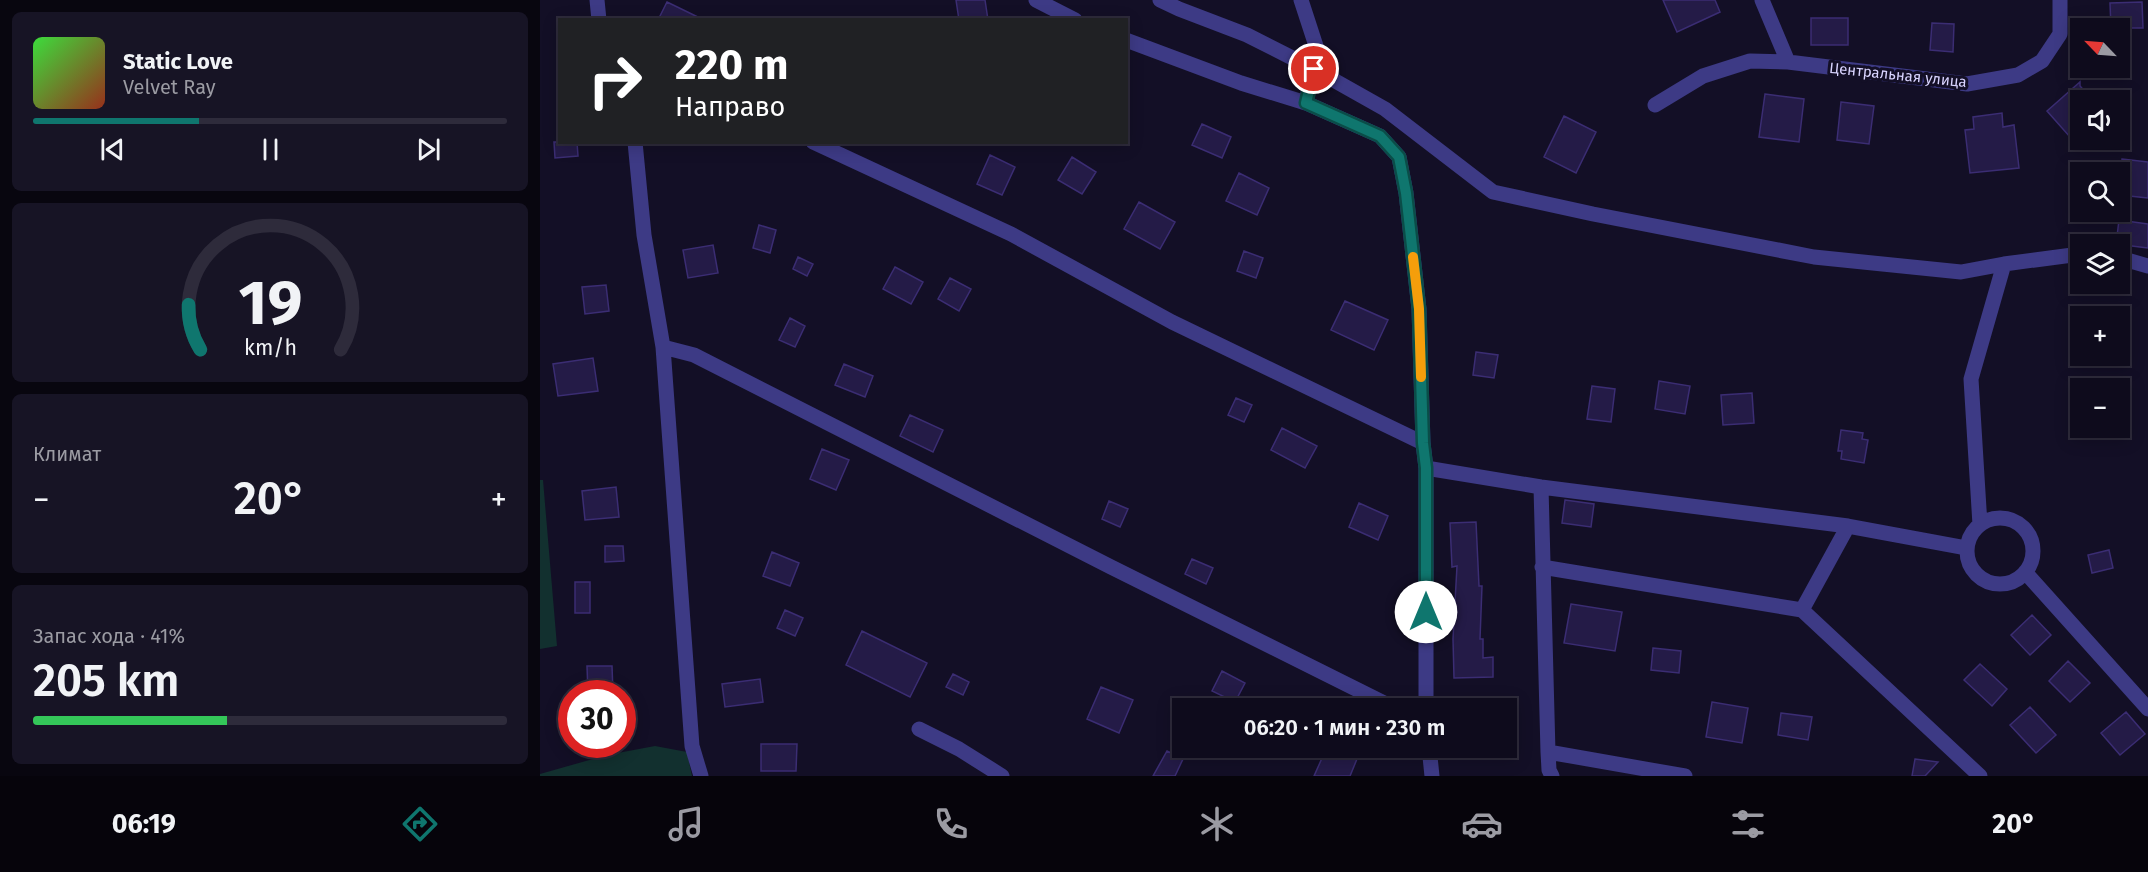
<!DOCTYPE html>
<html lang="ru">
<meta charset="utf-8">
<style>
body{margin:0;font-family:"Fira Sans",sans-serif;background:#171425;color:#f1f3f6;height:100vh;display:flex;flex-direction:column;font-size:22px;white-space:nowrap}
*{box-sizing:border-box;margin:0}
p{font-size:20px;color:#9b9ba3}
.icon{flex:none;width:33px;height:33px;fill:none;stroke:currentColor;stroke-width:2;stroke-linecap:round;stroke-linejoin:round}
.map{position:relative;flex:1;overflow:hidden}
.sheet{display:flex;flex-direction:column;gap:12px;padding:12px;background:#08060f;width:540px}
.sheet>*{flex:none}
.banner{position:absolute;left:18px;top:18px;width:570px;height:126px;border-radius:0px;box-shadow:0 3px 15px #0003,0 0 0 2px #2e2b3b;background:#202124;color:#fff;overflow:hidden}
.needle{width:39px;rotate:295deg}
.controls{position:absolute;left:1530px;top:18px;display:grid;gap:12px}
.controls a{display:grid;place-items:center;width:60px;height:60px;border-radius:0px;background:#0e0b1c;box-shadow:0 3px 15px #0003,0 0 0 2px #2e2b3b;font-size:30px}
.speed{position:absolute;left:18px;top:680px;display:flex;gap:12px;font-size:30px;font-weight:700;text-align:center}
.speed>*{display:grid;place-content:center;width:78px;height:78px;border-radius:50%;background:#0e0b1c;box-shadow:0 3px 15px #0003,0 0 0 2px #2e2b3b;line-height:1}
.speed .limit{border:9px solid #d22;background:#fff;color:#111}
.pin{position:absolute;display:grid;place-items:center;width:51px;height:51px;color:#fff;margin:-26px;border:3px solid #fff;border-radius:50%;box-shadow:0 2px 6px #0007}
.me{position:absolute;width:66px;margin:-33px;rotate:0deg;stroke-linejoin:round;filter:drop-shadow(0 0 4px #0008)}
.turn{display:flex;align-items:center;gap:21px;height:126px;padding:0 18px;font-size:27px}
.turn .icon{width:78px;height:78px;stroke-width:2.5}
.turn b{display:block;font-size:42px;line-height:51px}
.big{font-size:45px;font-weight:600;line-height:1.1}
.sheet .tile{flex:1;display:flex;flex-direction:column;justify-content:center;gap:9px;min-width:0;padding:0 21px;border-radius:9px;background:#171425}
.sheet .dial{align-items:center;gap:0}
.dial svg{height:156px;overflow:visible;fill:none;stroke:#2e2b3b;stroke-width:7;stroke-linecap:round;text-anchor:middle}
.dial text{fill:#f1f3f6;stroke:none}
.song{display:flex;align-items:center;gap:18px}
.cover{width:72px;height:72px;border-radius:9px;background:linear-gradient(135deg,hsl(120 70% 55%),hsl(10 70% 35%))}
.played{height:6px;border-radius:3px;background:linear-gradient(90deg,#0f766e 35%,#2e2b3b 35%)}
.keys{display:flex;justify-content:space-around;direction:ltr}
.heat{display:flex;justify-content:space-between;align-items:center;font-size:33px;direction:ltr}
.charge{height:9px;border-radius:4px;background:linear-gradient(90deg,#34c759 41%,#2e2b3b 0)}
.trip{position:absolute;left:632px;top:698px;width:345px;height:60px;border-radius:0px;background:#0e0b1c;box-shadow:0 3px 15px #0003,0 0 0 2px #2e2b3b;font-weight:600;line-height:60px;text-align:center}
.menu{display:flex;height:96px;justify-content:space-around;align-items:center;background:#06040b;color:#9b9ba3}
.menu .icon{width:42px;height:42px}
.menu .active{color:#0f766e}
.menu b{font-size:27px;color:#f1f3f6}
main{display:flex;flex:1;min-height:0}
.map>svg:first-child{display:block}
.green{fill:#12302f}
.building{fill:#241b47;stroke:#3b2d73;stroke-width:1.5}
.lines{fill:none;stroke-linecap:round;stroke-linejoin:round}
.minor{stroke:#3d3a85;stroke-width:15}
.route-casing{stroke:#0a4d48;stroke-width:15}
.route{stroke:#0f766e;stroke-width:10}
.slow{stroke:#f59e0b;stroke-width:10}
.labels{text-anchor:middle;dominant-baseline:central;stroke-width:6;stroke-linejoin:round;paint-order:stroke}
.street-label{font-size:15px;fill:#d9d4ff;stroke:#130f26}
</style>
<main>
<section class="sheet">
<div class="tile">
<div class="song"><i class="cover"></i><div><b>Static Love</b><p>Velvet Ray</p></div></div>
<div class="played"></div>
<div class="keys"><svg class="icon" aria-label="previous" viewBox="0 0 24 24"><path d="M18 5L8 12l10 7zM5 5v14"/></svg><svg class="icon" aria-label="pause" viewBox="0 0 24 24"><path d="M8 5v14M16 5v14"/></svg><svg class="icon" aria-label="next" viewBox="0 0 24 24"><path d="M6 5l10 7-10 7zM19 5v14"/></svg></div>
</div>
<div class="tile dial"><svg viewBox="0 0 100 80">
<path d="M14 69A42 42 0 1 1 86 69"/>
<path d="M14 69A42 42 0 0 1 8 46" stroke="#0f766e"/>
<text x="50" y="56" font-size="32" font-weight="700">19</text>
<text x="50" y="72" font-size="11">km/h</text>
</svg></div>
<div class="tile"><p>Климат</p>
<div class="heat"><a>−</a><b class="big">20°</b><a>+</a></div>
</div>
<div class="tile"><p>Запас хода · 41%</p><b class="big">205 km</b><div class="charge"></div></div>
</section>
<div class="map">
<svg width="1608" height="776" viewBox="0 0 1608 776">
<rect width="100%" height="100%" fill="#130f26"/>
<path class="green" d="M 0,480 L 3,480 L 17,646 L 0,649 Z
M 115,746 L 147,752 L 152,776 L 0,776 L 0,774 L 67,755 Z"/>
<path class="building" d="M 416,0 L 445,0 L 448,20 L 419,20 Z
M 1123,0 L 1175,0 L 1180,12 L 1137,32 Z
M 127,2 L 164,20 L 118,20 Z
M 1602,2 L 1603,28 L 1571,28 L 1570,3 Z
M 1271,18 L 1308,18 L 1308,45 L 1271,45 Z
M 1392,23 L 1414,24 L 1413,52 L 1390,50 Z
M 1540,82 L 1540,86 L 1553,100 L 1540,100 L 1540,112 L 1535,117 L 1540,123 L 1540,128 L 1530,137 L 1507,111 Z
M 1225,94 L 1264,99 L 1259,142 L 1219,137 Z
M 1301,102 L 1334,106 L 1329,144 L 1297,140 Z
M 1462,113 L 1463,127 L 1474,125 L 1479,168 L 1430,173 L 1425,130 L 1434,129 L 1433,117 Z
M 1024,116 L 1056,132 L 1036,173 L 1004,157 Z
M 662,124 L 691,137 L 682,158 L 652,145 Z
M 14,142 L 37,142 L 38,156 L 15,158 Z
M 450,155 L 475,167 L 462,195 L 437,184 Z
M 532,157 L 556,172 L 542,194 L 518,180 Z
M 1582,159 L 1608,162 L 1608,198 L 1580,195 Z
M 699,173 L 729,188 L 717,215 L 686,201 Z
M 599,202 L 635,222 L 620,249 L 584,229 Z
M 1579,220 L 1608,224 L 1608,248 L 1576,244 Z
M 219,225 L 236,230 L 230,253 L 213,248 Z
M 173,245 L 178,273 L 148,278 L 143,250 Z
M 704,251 L 723,258 L 716,278 L 697,271 Z
M 258,257 L 273,264 L 267,276 L 253,269 Z
M 355,267 L 383,282 L 371,304 L 343,289 Z
M 410,278 L 431,289 L 419,311 L 398,299 Z
M 66,285 L 69,311 L 45,314 L 42,287 Z
M 805,301 L 848,320 L 834,350 L 791,330 Z
M 250,318 L 265,326 L 255,347 L 239,340 Z
M 936,352 L 958,355 L 954,378 L 933,375 Z
M 53,358 L 58,391 L 18,396 L 13,364 Z
M 304,364 L 333,376 L 325,397 L 295,385 Z
M 1119,381 L 1150,386 L 1145,414 L 1115,409 Z
M 1052,386 L 1075,389 L 1071,422 L 1047,419 Z
M 1212,393 L 1214,423 L 1183,425 L 1181,395 Z
M 696,398 L 712,405 L 704,422 L 688,415 Z
M 370,415 L 403,430 L 393,452 L 360,436 Z
M 742,428 L 777,446 L 765,468 L 731,450 Z
M 1301,430 L 1323,433 L 1322,439 L 1328,440 L 1324,463 L 1301,459 L 1302,451 L 1298,451 Z
M 282,449 L 309,460 L 296,490 L 270,479 Z
M 76,487 L 79,517 L 45,520 L 42,491 Z
M 1025,500 L 1054,504 L 1051,527 L 1022,523 Z
M 569,501 L 588,509 L 580,527 L 562,519 Z
M 819,503 L 848,516 L 838,540 L 809,527 Z
M 936,522 L 939,586 L 942,586 L 940,639 L 943,639 L 943,658 L 953,657 L 953,677 L 914,678 L 913,639 L 917,566 L 912,567 L 910,523 Z
M 65,546 L 83,546 L 84,561 L 65,562 Z
M 1569,550 L 1573,568 L 1552,573 L 1548,555 Z
M 232,552 L 259,563 L 250,586 L 223,576 Z
M 652,559 L 673,568 L 666,584 L 645,574 Z
M 35,582 L 50,582 L 50,613 L 35,613 Z
M 1031,604 L 1082,612 L 1075,651 L 1024,643 Z
M 245,610 L 263,618 L 255,636 L 237,628 Z
M 1492,615 L 1511,635 L 1490,655 L 1471,635 Z
M 322,631 L 387,663 L 370,697 L 306,665 Z
M 1113,648 L 1141,651 L 1139,673 L 1111,670 Z
M 1528,661 L 1550,683 L 1530,702 L 1509,681 Z
M 1440,664 L 1467,689 L 1452,706 L 1424,680 Z
M 47,666 L 72,666 L 73,693 L 48,693 Z
M 682,671 L 705,683 L 695,702 L 672,691 Z
M 413,674 L 429,682 L 423,695 L 406,687 Z
M 220,679 L 223,702 L 185,707 L 182,684 Z
M 561,687 L 593,700 L 579,733 L 547,719 Z
M 1172,702 L 1208,708 L 1202,743 L 1166,737 Z
M 1490,707 L 1516,735 L 1496,753 L 1470,725 Z
M 1586,712 L 1605,734 L 1580,755 L 1561,733 Z
M 1241,713 L 1272,717 L 1268,740 L 1238,735 Z
M 221,744 L 257,744 L 256,771 L 221,771 Z
M 787,747 L 817,759 L 810,776 L 774,776 Z
M 627,751 L 643,759 L 635,776 L 613,776 Z
M 1375,759 L 1398,762 L 1385,776 L 1372,776 Z"/>
<g class="lines">
<path class="minor" d="M 57,0 L 59,20
M 496,0 L 535,20
M 620,0 L 639,9 L 707,35 L 774,69 L 845,109 L 953,192 L 1053,214 L 1274,257 L 1421,272 L 1464,264 L 1540,254
M 761,0 L 777,49 L 766,103 L 840,136 L 859,157 L 866,193 L 879,309 L 883,443 L 886,468 L 886,708
M 1222,0 L 1248,62
M 586,40 L 701,83 L 766,103
M 1115,105 L 1163,76 L 1210,61 L 1248,62 L 1427,84 L 1478,75 L 1502,61 L 1520,34 L 1520,0
M 95,142 L 104,235 L 123,347 L 152,746 L 161,776
M 273,142 L 471,234 L 632,322 L 883,443
M 1580,258 L 1608,266
M 123,347 L 154,355 L 571,567 L 854,708
M 886,468 L 1001,487 L 1308,526 L 1427,548
M 1001,487 L 1008,752 L 1009,770 L 1012,776
M1427 551a33 33 0 1 1 66 0a33 33 0 1 1-66 0Z
M 1440,525 L 1431,379 L 1464,264
M 1002,567 L 1262,610 L 1440,776
M 1485,572 L 1608,709
M 1262,610 L 1308,526
M 379,729 L 419,749 L 462,776
M 889,747 L 892,776
M 1008,752 L 1145,776"/>
</g>
<g class="lines">
<g class="route-casing">
<path id="route" d="M 774,69 L 766,103 L 840,136 L 859,157 L 866,193 L 879,309 L 883,443 L 886,468 L 886,612"/>
</g>
<use href="#route" class="route"/>
<path class="slow" d="M 873,257 L 879,309 L 881,377"/>
</g>
<g class="labels">
<g class="street-label">
<text transform="translate(1358 75) rotate(6)">Центральная улица</text>
</g>
</g>
</svg>
<div class="controls">
<a><svg class="needle" viewBox="-14 -14 28 28"><path d="M0-13l5 13h-10z" fill="#e53935"/><path d="M0 13l5-13h-10z" fill="#9b9ba3"/></svg></a>
<a><svg class="icon" aria-label="sound" viewBox="0 0 24 24"><path d="M4 9h4l5-4v14l-5-4H4zM17 9q2 3 0 6"/></svg></a>
<a><svg class="icon" aria-label="search" viewBox="0 0 24 24"><circle cx="10" cy="10" r="6"/><path d="M15 15l6 6"/></svg></a>
<a><svg class="icon" aria-label="layers" viewBox="0 0 24 24"><path d="M12 4l9 5-9 5-9-5zM3 14l9 5 9-5"/></svg></a>
<a>+</a>
<a>−</a>
</div>
<div class="speed"><div class="limit">30</div></div>
<div class="pin" style="left:774px;top:69px;background:#d93025"><svg class="icon" aria-label="arrive" viewBox="0 0 24 24"><path d="M6 21V4h12l-3 4 3 4H6"/></svg></div>
<svg class="me" style="left:886px;top:612px" viewBox="-20 -20 40 40"><circle r="19" fill="#fff"/><path d="M0-13L10 11 0 6-10 11z" fill="#0f766e"/></svg>
<div class="trip">06:20 · 1 мин · 230 m</div>
<div class="banner">
<div class="turn"><svg class="icon" aria-label="right" viewBox="0 0 24 24"><path d="M7 20v-9h11M14 6l5 5-5 5"/></svg><div><b>220 m</b>Направо</div></div>
</div>
</div>
</main>
<nav class="menu">
<b>06:19</b>
<svg class="icon active" aria-label="directions" viewBox="0 0 24 24"><path d="M12 3l9 9-9 9-9-9zM9 14v-3h6M13 9l2 2-2 2"/></svg>
<svg class="icon" aria-label="music" viewBox="0 0 24 24"><path d="M9 18V5l10-2v13"/><circle cx="6" cy="18" r="3"/><circle cx="16" cy="16" r="3"/></svg>
<svg class="icon" aria-label="phone" viewBox="0 0 24 24"><path d="M5 4h4l2 5-3 2q2 4 5 5l2-3 5 2v4C11 20 4 13 5 4z"/></svg>
<svg class="icon" aria-label="climate" viewBox="0 0 24 24"><path d="M12 3v18M4 7l16 10M4 17L20 7"/></svg>
<svg class="icon" aria-label="car" viewBox="0 0 24 24"><path d="M5 17H2v-5l4-1 3-4h7l3 4 3 1v5h-3M9 17h6M6 11h13"/><circle cx="7" cy="17" r="2"/><circle cx="17" cy="17" r="2"/></svg>
<svg class="icon" aria-label="filters" viewBox="0 0 24 24"><path d="M4 7h16M4 17h16"/><circle cx="9" cy="7" r="2"/><circle cx="15" cy="17" r="2"/></svg>
<b>20°</b>
</nav>
